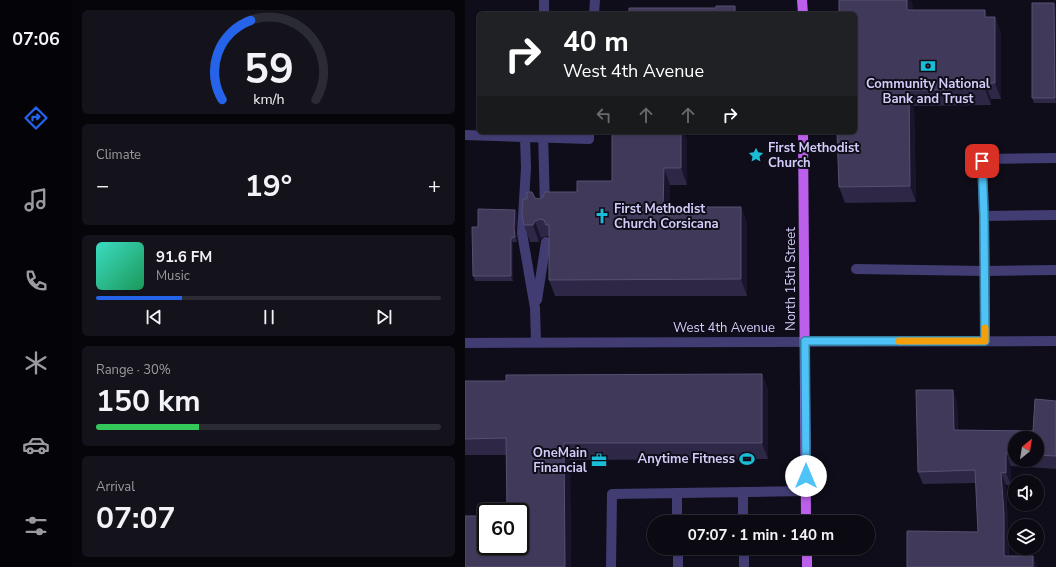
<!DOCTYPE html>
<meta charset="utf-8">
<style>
body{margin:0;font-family:"Nunito Sans",sans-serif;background:#14131c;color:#f1f3f6;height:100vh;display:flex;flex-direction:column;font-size:15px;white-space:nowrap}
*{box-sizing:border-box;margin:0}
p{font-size:13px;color:#9a9aa0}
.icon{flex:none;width:22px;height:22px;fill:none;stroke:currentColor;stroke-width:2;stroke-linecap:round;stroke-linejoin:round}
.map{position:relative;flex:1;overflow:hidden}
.side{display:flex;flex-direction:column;gap:10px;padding:10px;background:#06060a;width:393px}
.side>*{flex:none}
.hud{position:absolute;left:12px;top:12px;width:380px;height:122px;border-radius:6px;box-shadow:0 1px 3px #0004,0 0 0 1px #2b2b33;background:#202124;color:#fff;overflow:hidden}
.needle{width:26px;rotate:30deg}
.controls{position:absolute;left:543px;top:431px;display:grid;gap:8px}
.controls a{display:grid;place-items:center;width:36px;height:36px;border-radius:50%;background:#0b0a13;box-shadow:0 1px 3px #0004,0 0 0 1px #2b2b33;font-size:20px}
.speed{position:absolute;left:12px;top:503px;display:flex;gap:8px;font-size:20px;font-weight:700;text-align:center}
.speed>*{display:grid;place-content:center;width:52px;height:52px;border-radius:50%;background:#0b0a13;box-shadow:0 1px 3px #0004,0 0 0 1px #2b2b33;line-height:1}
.speed .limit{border:2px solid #111;border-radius:6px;background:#fff;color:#111}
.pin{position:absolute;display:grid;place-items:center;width:34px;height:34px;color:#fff;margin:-17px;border-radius:8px;box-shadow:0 2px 6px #0006}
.me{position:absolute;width:44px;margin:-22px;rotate:0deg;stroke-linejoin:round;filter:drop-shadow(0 0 3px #0008)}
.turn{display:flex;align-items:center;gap:14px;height:84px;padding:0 20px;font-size:18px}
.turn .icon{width:52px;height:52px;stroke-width:2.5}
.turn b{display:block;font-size:28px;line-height:34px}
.lanes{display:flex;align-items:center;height:38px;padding:0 20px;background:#0003;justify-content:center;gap:20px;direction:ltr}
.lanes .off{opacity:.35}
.big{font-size:30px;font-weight:700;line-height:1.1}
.side .widget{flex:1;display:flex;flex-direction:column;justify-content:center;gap:6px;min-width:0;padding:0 14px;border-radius:6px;background:#14131c}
.side .dial{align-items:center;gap:0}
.dial svg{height:104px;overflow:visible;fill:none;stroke:#2b2b33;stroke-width:7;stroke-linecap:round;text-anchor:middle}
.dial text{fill:#f1f3f6;stroke:none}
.song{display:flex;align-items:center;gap:12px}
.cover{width:48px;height:48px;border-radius:6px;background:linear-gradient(135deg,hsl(170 70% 55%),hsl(150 70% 35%))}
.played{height:4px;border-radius:2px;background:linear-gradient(90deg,#2563eb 25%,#2b2b33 25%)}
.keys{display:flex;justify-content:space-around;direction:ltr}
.heat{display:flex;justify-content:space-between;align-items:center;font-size:22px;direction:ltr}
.charge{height:6px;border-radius:3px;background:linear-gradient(90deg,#34c759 30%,#2b2b33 0)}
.trip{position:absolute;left:182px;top:515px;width:228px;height:40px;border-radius:20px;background:#0b0a13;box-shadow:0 1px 3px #0004,0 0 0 1px #2b2b33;font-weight:700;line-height:40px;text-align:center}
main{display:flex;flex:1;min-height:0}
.tabs{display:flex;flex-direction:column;width:72px;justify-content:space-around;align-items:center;background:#040408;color:#9a9aa0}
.tabs .icon{width:28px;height:28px}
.tabs .selected{color:#2563eb}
.tabs b{font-size:18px;color:#f1f3f6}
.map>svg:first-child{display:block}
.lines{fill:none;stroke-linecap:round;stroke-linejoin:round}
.service{stroke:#413d73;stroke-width:10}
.minor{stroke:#413d73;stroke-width:10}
.primary{stroke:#bc60eb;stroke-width:10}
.wall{fill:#2e2745;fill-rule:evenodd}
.shaded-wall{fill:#1a152c}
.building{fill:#403959;stroke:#575072}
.route-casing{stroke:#337fa1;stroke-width:10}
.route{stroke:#4fc3f7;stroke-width:7}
.slow{stroke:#f59e0b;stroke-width:7}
.labels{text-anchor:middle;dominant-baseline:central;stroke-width:4;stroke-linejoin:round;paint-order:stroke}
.poi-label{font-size:13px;font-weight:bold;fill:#d2ccf8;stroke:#0f0d19;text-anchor:start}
.street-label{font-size:13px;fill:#d2ccf8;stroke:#0f0d19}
</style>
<main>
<nav class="tabs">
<b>07:06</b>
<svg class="icon selected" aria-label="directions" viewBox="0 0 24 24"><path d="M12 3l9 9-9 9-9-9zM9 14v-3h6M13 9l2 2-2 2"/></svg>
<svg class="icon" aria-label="music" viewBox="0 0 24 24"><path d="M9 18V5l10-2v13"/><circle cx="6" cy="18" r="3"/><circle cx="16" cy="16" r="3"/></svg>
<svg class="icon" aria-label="phone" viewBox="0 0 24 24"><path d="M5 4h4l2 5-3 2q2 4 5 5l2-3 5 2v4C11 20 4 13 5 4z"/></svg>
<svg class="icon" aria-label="climate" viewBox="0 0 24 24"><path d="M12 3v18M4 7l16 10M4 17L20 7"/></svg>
<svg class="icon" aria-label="car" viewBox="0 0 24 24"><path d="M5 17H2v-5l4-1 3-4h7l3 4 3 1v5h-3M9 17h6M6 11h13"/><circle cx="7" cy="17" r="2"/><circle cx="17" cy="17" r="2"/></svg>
<svg class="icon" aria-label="filters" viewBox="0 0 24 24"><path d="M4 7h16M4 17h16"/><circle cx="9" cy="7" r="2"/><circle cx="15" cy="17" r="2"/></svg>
</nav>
<section class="side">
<div class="widget dial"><svg viewBox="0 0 100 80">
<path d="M14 69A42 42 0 1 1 86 69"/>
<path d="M14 69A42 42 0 0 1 36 8" stroke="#2563eb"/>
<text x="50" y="56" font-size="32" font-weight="700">59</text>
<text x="50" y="72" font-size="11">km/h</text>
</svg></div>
<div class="widget"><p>Climate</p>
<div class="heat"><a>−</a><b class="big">19°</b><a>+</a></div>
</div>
<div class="widget">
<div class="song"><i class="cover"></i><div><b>91.6 FM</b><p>Music</p></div></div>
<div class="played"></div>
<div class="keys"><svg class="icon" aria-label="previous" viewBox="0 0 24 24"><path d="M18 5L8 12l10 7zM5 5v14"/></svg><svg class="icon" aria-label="pause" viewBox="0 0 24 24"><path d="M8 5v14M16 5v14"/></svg><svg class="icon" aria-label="next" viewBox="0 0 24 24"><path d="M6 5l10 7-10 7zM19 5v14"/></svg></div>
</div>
<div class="widget"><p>Range · 30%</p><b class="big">150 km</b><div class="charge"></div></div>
<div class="widget"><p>Arrival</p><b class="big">07:07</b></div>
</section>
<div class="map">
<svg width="591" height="567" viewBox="0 0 591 567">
<rect width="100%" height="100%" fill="#0f0d19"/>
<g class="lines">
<path class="service" d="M 79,14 L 79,0
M 129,14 L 130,0
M 78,132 L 80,208
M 0,135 L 124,139 L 124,132
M 60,137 L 61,168 L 57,233 L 70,308 L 71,342
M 591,158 L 520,159 L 517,161 L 519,216 L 591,215
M 391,269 L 520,271 L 519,216
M 72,300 L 81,242
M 520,341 L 520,271 L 591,270
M 278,492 L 278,522
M 212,493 L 212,522
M 213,548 L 213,567
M 279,548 L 279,567
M 146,567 L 147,494 L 341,491"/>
<path class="minor" d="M 0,343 L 591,341"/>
<path class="primary" d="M 337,0 L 338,14
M 338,132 L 341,522
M 342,548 L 342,567"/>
</g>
<path class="wall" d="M 448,6 L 448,10 L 523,17 L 530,17 L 536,33 L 536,99 L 526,99 L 526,105 L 449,106 L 451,202 L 380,203 L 374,187 L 390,132 Z
M 591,7 L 591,103 L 569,103 L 567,98 Z
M 147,132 L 218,132 L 222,141 L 222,185 L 205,185 L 205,207 L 276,207 L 282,223 L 282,296 L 90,296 L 84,280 L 84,236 L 82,236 L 76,238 L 74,242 L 65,242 L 59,225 L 62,199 L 70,198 L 74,199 L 112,192 L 147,181 Z
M 50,210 L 52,215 L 51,233 L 52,242 L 48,242 L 48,281 L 10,281 L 8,276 L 13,227 Z
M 297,374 L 303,390 L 303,459 L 105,460 L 106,567 L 0,567 L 55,546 L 41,455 L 0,455 L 0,381 L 41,381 Z
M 591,401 L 591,469 L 546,466 L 546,485 L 541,485 L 543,527 L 544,556 L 568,556 L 572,567 L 442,567 L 513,532 L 511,483 L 458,484 L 453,472 L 492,402 L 493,430 L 568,431 ZM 550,438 L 572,438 L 572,460 L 550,460 Z"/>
<path class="shaded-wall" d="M 442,0 L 446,0 L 448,6 L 448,26 L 442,10 Z
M 589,3 L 591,7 L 591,101 L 590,98 Z
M 270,6 L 273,14 L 270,14 Z
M 520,10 L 526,26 L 520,17 Z
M 530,17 L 536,33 L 536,99 L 530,83 Z
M 520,83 L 526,99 L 526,105 L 520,89 Z
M 444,90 L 449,106 L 451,202 L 445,186 Z
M 216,132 L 218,132 L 222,141 L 222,185 L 216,168 Z
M 199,168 L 205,185 L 205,223 L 198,207 Z
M 276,207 L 282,223 L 282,296 L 276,279 Z
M 50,210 L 52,215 L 51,233 L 52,242 L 50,237 L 49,228 Z
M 70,221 L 76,238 L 74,242 L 68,225 Z
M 46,238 L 48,242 L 48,281 L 46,276 Z
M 297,374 L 303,390 L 303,459 L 297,443 Z
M 488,390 L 492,402 L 493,443 L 489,430 Z
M 99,443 L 105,460 L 106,567 L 100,567 Z
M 541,453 L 546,466 L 546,485 L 541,473 Z
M 536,472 L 541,485 L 543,527 L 544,567 L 539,556 Z
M 568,556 L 572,567 L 568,567 Z"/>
<path class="building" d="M 374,0 L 442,0 L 442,10 L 520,10 L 520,17 L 530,17 L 530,83 L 520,83 L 520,89 L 444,90 L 445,186 L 374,187 L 372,132 L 390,132 L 390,14 L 374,14 Z
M 567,3 L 589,3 L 590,98 L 567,98 Z
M 251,6 L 270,6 L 270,14 L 164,14 L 164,8 L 251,8 Z
M 147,132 L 216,132 L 216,168 L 199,168 L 198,207 L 276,207 L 276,279 L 84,280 L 84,225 L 81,225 L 79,220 L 75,219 L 70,221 L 68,225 L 59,225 L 57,216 L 58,199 L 62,199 L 62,192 L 67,192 L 70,198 L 74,199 L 78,197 L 80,192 L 112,192 L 112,181 L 147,181 Z
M 13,209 L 50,210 L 49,228 L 50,237 L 46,238 L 46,276 L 8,276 L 7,227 L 13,227 Z
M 297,374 L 297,443 L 99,443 L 100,567 L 0,567 L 0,516 L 21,516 L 21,546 L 55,546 L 55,512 L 42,512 L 41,438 L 0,439 L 0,381 L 41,381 L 41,375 Z
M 451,390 L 488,390 L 489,430 L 568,431 L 570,399 L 591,401 L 591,456 L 572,455 L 572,438 L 550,438 L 550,454 L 541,453 L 541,473 L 536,472 L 539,514 L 539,556 L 568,556 L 568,567 L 442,567 L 442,531 L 513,532 L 510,470 L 453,472 Z"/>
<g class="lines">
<g class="route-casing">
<path id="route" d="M 341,476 L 340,341 L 520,341 L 519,216 L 517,161"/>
</g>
<use href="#route" class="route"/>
<path class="slow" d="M 434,341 L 520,341 L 520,328"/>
</g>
<defs>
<g id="bank-bare" transform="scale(1.2)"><path d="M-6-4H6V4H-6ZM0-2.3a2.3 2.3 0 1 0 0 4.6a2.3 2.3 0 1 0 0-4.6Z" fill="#1bbcd5" stroke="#0f0d19" stroke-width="2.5" paint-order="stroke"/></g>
<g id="sight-bare" transform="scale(1.2)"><path d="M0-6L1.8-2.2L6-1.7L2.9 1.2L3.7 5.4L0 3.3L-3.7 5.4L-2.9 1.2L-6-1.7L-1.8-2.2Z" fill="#1bbcd5" stroke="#0f0d19" stroke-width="2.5" paint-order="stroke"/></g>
<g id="church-bare" transform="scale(1.2)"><path d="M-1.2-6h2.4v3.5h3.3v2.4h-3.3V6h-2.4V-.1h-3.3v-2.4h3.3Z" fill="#1bbcd5" stroke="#0f0d19" stroke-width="2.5" paint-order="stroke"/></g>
<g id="stadium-bare" transform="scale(1.2)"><path d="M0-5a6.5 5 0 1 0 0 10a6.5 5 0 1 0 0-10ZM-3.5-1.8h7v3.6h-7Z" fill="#1bbcd5" stroke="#0f0d19" stroke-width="2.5" paint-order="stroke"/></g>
<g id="office-bare" transform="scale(1.2)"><path d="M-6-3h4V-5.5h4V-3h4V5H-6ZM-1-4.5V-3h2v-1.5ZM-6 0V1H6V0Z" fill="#1bbcd5" stroke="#0f0d19" stroke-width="2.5" paint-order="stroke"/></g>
</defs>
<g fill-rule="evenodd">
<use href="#bank-bare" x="463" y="66"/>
<use href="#sight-bare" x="291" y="155"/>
<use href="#church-bare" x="137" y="216"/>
<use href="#stadium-bare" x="282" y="459"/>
<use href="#office-bare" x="134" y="460"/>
</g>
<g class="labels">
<g class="poi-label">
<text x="463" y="84" text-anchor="middle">Community National<tspan x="463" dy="15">Bank and Trust</tspan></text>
<text x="303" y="148">First Methodist<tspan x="303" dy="15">Church</tspan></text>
<text x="149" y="209">First Methodist<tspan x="149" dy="15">Church Corsicana</tspan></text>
<text x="122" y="453" text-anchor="end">OneMain<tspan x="122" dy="15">Financial</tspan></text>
<text x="270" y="459" text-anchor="end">Anytime Fitness</text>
</g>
<g class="street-label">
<text transform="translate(326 279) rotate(-90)">North 15th Street</text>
<text x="259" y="328">West 4th Avenue</text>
</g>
</g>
</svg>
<div class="controls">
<a><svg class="needle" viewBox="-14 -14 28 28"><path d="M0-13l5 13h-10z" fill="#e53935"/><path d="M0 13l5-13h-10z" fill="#9a9aa0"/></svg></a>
<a><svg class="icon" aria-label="sound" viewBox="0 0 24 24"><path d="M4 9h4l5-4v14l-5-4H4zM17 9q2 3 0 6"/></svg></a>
<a><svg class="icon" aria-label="layers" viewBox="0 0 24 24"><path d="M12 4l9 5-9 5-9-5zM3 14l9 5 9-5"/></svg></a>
</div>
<div class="speed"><div class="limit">60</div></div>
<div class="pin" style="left:517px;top:161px;background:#d93025"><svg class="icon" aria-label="arrive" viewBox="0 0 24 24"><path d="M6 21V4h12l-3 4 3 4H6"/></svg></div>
<svg class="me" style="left:341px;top:476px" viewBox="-20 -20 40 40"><circle r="19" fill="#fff"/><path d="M0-13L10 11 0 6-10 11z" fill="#4fc3f7"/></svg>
<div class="trip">07:07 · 1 min · 140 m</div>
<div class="hud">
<div class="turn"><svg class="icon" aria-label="right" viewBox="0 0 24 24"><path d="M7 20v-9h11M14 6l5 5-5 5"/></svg><div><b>40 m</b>West 4th Avenue</div></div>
<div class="lanes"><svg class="icon off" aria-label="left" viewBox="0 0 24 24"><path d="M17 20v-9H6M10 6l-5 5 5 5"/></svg><svg class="icon off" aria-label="ahead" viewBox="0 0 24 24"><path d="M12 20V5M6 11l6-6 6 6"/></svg><svg class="icon off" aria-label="ahead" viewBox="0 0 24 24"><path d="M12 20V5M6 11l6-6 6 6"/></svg><svg class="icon" aria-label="right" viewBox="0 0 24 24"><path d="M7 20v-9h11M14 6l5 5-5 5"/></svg></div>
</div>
</div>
</main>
